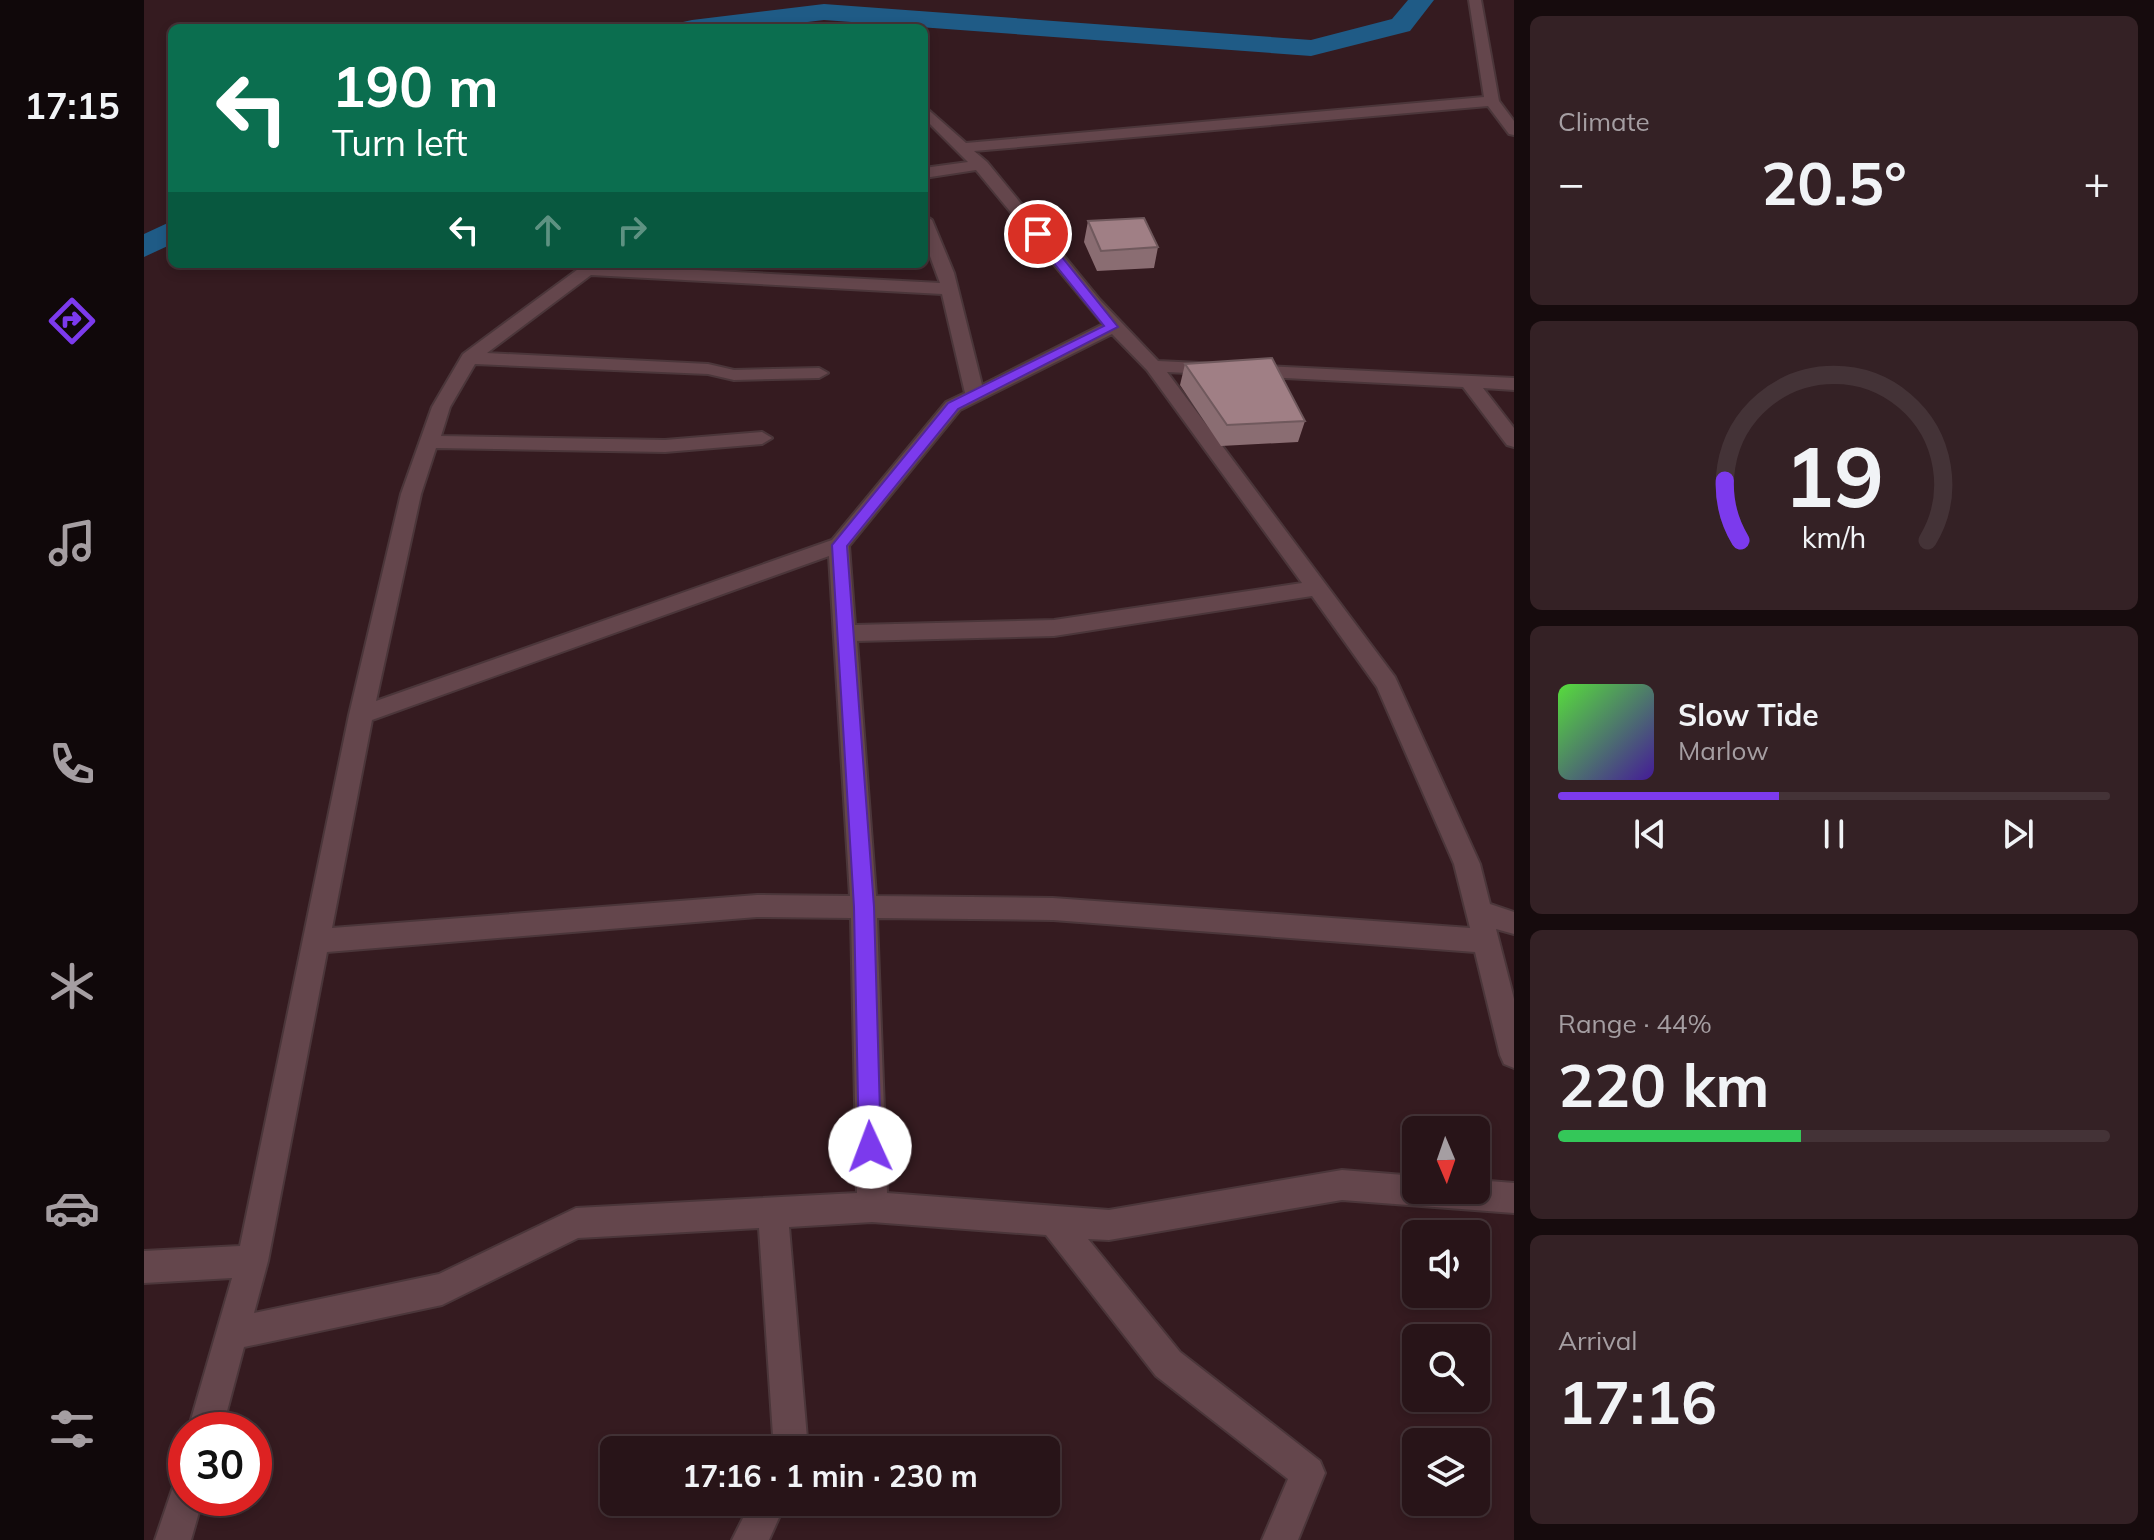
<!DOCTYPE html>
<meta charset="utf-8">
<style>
body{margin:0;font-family:Mulish,sans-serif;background:#342125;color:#f1f3f6;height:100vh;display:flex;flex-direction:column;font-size:30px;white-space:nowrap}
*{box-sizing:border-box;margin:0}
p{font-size:26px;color:#a59ea2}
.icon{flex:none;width:44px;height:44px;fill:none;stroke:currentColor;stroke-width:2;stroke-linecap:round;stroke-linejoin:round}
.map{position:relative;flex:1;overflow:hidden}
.drawer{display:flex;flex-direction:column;gap:16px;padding:16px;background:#160b0d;width:640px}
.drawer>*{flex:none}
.top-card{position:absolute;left:24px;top:24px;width:760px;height:244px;border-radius:12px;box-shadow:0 4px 12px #0003,0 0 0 2px #443337;background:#0b6e4f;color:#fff;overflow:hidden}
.needle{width:52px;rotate:178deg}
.controls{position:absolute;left:1258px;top:1116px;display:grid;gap:16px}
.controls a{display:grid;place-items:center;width:88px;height:88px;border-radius:12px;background:#281418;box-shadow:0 4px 12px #0003,0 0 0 2px #443337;font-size:40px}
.speed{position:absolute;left:24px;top:1412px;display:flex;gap:16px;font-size:40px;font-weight:700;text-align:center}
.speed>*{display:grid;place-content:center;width:104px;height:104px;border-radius:50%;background:#281418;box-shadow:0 4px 12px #0003,0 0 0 2px #443337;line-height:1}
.speed .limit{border:12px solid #d22;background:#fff;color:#111}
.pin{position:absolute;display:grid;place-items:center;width:68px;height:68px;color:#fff;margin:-34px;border:4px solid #fff;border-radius:50%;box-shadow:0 2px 8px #0007}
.me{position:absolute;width:88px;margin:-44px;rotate:358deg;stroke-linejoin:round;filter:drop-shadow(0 0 6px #0008)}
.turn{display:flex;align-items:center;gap:28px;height:168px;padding:0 32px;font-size:36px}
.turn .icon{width:104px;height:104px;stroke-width:2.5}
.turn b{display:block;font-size:56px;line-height:68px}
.lanes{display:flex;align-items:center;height:76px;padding:0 32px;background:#0003;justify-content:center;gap:40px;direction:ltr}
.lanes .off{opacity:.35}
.big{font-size:60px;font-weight:700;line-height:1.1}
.drawer .tile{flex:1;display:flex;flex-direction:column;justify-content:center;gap:12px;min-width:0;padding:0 28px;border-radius:12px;background:#342125}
.drawer .dial{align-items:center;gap:0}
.dial svg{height:208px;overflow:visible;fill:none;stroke:#443337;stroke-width:7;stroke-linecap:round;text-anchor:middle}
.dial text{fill:#f1f3f6;stroke:none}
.song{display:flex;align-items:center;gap:24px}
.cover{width:96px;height:96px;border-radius:12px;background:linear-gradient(135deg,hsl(110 70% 55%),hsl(260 70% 35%))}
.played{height:8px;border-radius:4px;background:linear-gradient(90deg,#7c3aed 40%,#443337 40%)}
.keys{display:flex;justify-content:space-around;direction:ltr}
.heat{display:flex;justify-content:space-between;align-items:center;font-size:44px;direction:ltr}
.charge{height:12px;border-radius:6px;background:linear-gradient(90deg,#34c759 44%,#443337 0)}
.trip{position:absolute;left:456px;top:1436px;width:460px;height:80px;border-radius:12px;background:#281418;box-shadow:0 4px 12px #0003,0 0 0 2px #443337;font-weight:700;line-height:80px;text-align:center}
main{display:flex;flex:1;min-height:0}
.tab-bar{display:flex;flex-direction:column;width:144px;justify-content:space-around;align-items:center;background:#10080a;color:#a59ea2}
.tab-bar .icon{width:56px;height:56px}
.tab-bar .current{color:#7c3aed}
.tab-bar b{font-size:36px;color:#f1f3f6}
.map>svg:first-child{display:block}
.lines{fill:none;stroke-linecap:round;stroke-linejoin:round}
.canal{fill:#1f5b86;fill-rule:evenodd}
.minor-casing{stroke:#4b363a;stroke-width:4}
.minor{fill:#64464c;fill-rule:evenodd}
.wall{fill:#8a6d72}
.building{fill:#a07f85;stroke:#70595d;stroke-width:2}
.route{fill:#7c3aed;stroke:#51269a;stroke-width:2}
</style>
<main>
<nav class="tab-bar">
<b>17:15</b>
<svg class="icon current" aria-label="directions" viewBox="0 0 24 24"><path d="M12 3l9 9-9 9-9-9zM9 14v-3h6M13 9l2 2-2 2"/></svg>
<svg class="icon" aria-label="music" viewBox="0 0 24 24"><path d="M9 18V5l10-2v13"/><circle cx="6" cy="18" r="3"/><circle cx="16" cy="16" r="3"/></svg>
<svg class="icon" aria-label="phone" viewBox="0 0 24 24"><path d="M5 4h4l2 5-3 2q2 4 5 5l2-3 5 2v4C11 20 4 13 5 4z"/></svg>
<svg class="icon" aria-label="climate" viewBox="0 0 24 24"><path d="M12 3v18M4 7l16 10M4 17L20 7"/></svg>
<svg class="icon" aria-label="car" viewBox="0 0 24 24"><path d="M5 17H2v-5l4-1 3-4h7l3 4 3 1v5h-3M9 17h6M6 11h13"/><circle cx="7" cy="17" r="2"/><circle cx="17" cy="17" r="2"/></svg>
<svg class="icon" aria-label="filters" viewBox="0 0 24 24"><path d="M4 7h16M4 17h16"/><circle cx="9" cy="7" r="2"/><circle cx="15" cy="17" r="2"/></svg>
</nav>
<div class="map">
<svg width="1370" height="1540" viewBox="0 0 1370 1540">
<rect width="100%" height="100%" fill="#351b20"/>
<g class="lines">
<path class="canal" d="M 1264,0 L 1290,0 L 1266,31 L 1167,56 L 680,20 L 613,28 L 535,28 L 539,22 L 548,20 L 680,4 L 1167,40 L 1248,19 Z
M 28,221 L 28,244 L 0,257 L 0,234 Z"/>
<g class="minor-casing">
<path id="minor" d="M 1325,0 L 1337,0 L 1355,101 L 1370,121 L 1370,135 L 1365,134 L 1344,106 L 830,151 L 843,162 L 956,300 L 1014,361 L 1370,378 L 1370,390 L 1339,388 L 1370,428 L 1370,447 L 1363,445 L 1319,387 L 1023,372 L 1251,677 L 1336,864 L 1346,904 L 1370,912 L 1370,934 L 1352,929 L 1370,999 L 1370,1068 L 1360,1064 L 1356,1055 L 1331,952 L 909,920 L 733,918 L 743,1193 L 965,1210 L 1198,1170 L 1272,1176 L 1272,1190 L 1332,1190 L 1332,1180 L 1370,1183 L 1370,1213 L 1198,1200 L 965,1240 L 944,1239 L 1036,1352 L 1176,1461 L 1181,1473 L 1154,1540 L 1118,1540 L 1144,1479 L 1012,1376 L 902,1235 L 728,1222 L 645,1227 L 664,1450 L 630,1450 L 615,1228 L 434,1238 L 298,1305 L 100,1347 L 78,1430 L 44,1430 L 88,1278 L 0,1283 L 0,1251 L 96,1246 L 205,715 L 257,494 L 288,407 L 319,354 L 441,264 L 796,283 L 780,240 L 780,215 L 788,220 L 810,273 L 838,385 L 959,324 L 832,170 L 780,178 L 780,168 L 824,162 L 780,118 L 780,106 L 822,143 L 1340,97 ZM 447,275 L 798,294 L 821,393 L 802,402 L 688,540 L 232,701 L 277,494 L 292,448 L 521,452 L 618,444 L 628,438 L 618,432 L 521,440 L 297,436 L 306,407 L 331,364 L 564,374 L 590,380 L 675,378 L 684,373 L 675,368 L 590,370 L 564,364 L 343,353 ZM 968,334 L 1003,370 L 1158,583 L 910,620 L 711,625 L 705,546 L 816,410 ZM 685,556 L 706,896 L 613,895 L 188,928 L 228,720 ZM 1168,596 L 1233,687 L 1310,864 L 1326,928 L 909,898 L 732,896 L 713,641 L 910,636 ZM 613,917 L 707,918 L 713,1193 L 432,1208 L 295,1274 L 110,1313 L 124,1261 L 183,952 Z
M 42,1479 L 42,1498 L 59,1498 L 47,1540 L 11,1540 L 30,1484 Z
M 607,1502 L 642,1502 L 625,1540 L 588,1540 Z"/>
</g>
<use href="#minor" class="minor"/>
</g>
<path class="wall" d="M 944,221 L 1014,247 L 1010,268 L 953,271 L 940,242 Z
M 1041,364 L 1161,421 L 1154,442 L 1077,446 L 1036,385 Z"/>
<path class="building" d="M 1000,218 L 1014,247 L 957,251 L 944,221 Z
M 1128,358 L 1161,421 L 1083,425 L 1041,364 Z"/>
<path class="route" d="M 889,232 L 898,232 L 974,327 L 814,409 L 703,546 L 730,907 L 737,1147 L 734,1155 L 726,1158 L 718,1155 L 715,1147 L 710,907 L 688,545 L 804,403 L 960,326 L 889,237 Z"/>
</svg>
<div class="controls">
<a><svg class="needle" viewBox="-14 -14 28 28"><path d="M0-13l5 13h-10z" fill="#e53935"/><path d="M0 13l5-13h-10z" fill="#a59ea2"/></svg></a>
<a><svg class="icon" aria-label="sound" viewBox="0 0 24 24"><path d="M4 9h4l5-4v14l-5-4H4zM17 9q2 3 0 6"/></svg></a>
<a><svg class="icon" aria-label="search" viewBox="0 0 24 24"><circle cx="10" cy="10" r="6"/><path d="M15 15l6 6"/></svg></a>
<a><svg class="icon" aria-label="layers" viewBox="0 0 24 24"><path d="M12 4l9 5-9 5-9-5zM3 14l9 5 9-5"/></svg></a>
</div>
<div class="speed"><div class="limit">30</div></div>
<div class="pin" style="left:894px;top:234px;background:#d93025"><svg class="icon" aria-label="arrive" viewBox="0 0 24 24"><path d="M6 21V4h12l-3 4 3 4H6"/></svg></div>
<svg class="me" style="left:726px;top:1147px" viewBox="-20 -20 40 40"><circle r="19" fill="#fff"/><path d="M0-13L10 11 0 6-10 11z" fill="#7c3aed"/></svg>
<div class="trip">17:16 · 1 min · 230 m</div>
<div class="top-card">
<div class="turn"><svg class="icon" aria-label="left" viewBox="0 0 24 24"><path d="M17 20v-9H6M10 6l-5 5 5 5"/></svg><div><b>190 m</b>Turn left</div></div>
<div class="lanes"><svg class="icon" aria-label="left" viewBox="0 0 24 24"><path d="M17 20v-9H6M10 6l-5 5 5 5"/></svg><svg class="icon off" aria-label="ahead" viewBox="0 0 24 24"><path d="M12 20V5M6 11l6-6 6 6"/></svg><svg class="icon off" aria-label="right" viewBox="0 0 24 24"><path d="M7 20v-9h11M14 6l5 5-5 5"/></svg></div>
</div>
</div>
<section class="drawer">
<div class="tile"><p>Climate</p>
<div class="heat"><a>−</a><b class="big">20.5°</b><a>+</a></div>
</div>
<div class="tile dial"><svg viewBox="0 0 100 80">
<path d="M14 69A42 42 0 1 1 86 69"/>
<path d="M14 69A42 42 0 0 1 8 46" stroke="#7c3aed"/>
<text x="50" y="56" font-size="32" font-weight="700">19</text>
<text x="50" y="72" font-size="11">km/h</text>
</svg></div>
<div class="tile">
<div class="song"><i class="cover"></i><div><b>Slow Tide</b><p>Marlow</p></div></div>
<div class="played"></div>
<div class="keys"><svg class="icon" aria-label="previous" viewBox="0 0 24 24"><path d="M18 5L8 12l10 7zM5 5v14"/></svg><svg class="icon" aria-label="pause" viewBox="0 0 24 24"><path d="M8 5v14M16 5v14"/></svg><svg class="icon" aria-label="next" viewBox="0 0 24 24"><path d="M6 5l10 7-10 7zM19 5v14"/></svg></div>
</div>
<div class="tile"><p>Range · 44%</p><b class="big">220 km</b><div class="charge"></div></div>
<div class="tile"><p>Arrival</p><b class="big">17:16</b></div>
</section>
</main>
